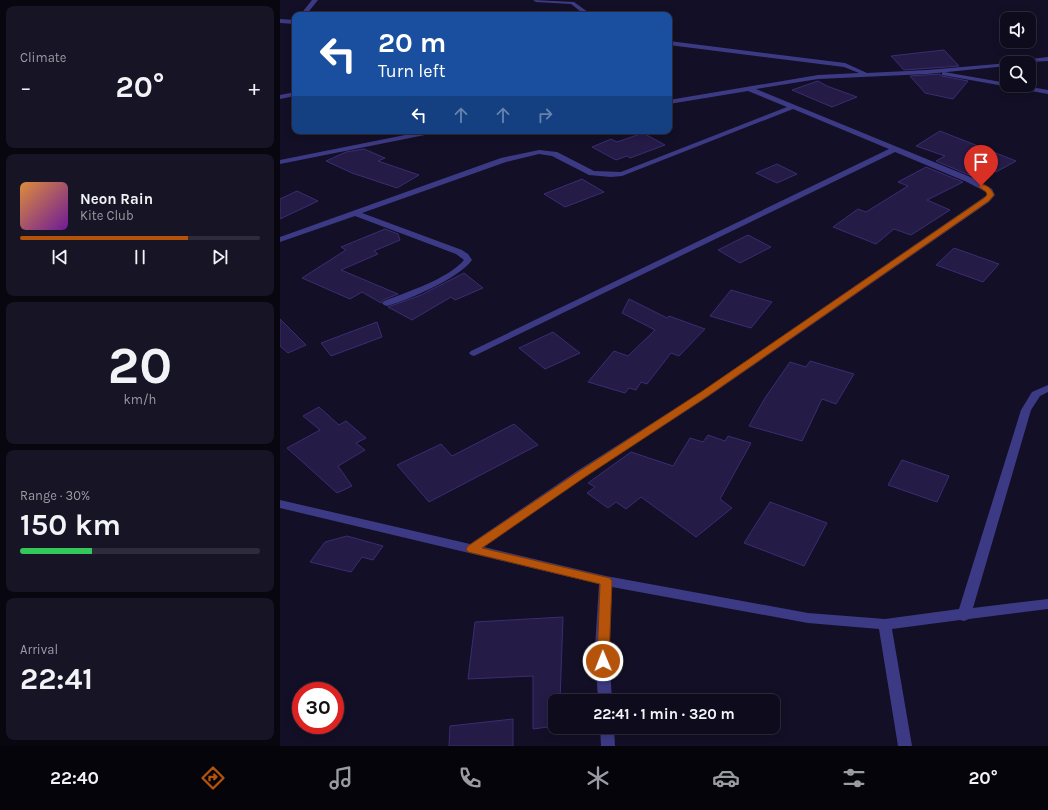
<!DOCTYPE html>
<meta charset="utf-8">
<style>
body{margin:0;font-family:Karla,sans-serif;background:#171425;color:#f1f3f6;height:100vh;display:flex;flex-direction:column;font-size:15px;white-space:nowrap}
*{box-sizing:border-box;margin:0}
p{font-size:13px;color:#9b9ba3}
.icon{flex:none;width:22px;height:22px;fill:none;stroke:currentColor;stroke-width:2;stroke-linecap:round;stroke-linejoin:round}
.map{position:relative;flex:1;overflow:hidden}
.drawer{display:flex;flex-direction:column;gap:6px;padding:6px;background:#08060f;width:280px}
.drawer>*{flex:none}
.top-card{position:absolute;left:12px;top:12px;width:380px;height:122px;border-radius:8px;box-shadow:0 2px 10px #0003,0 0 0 1px #2e2b3b;background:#1a4fa0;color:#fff;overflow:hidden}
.buttons{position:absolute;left:720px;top:12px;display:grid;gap:8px}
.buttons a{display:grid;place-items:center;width:36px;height:36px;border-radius:8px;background:#0e0b1c;box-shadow:0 2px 10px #0003,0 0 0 1px #2e2b3b;font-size:20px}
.speed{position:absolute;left:12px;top:682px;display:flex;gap:8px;font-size:20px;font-weight:700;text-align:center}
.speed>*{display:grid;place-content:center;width:52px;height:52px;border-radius:50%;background:#0e0b1c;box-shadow:0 2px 10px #0003,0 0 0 1px #2e2b3b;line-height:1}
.speed .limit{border:6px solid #d22;background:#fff;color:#111}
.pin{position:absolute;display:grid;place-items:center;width:34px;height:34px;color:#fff;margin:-41px -17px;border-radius:50% 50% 50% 0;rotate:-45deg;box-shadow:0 0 4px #0007}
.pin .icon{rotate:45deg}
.me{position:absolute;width:44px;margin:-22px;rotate:359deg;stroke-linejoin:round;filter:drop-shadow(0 0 3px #0008)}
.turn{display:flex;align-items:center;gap:14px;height:84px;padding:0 20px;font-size:18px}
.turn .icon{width:52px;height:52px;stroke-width:2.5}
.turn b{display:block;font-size:28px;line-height:34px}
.lanes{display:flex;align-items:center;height:38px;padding:0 20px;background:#0003;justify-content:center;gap:20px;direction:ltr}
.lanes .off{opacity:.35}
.big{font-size:30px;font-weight:700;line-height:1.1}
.drawer .card{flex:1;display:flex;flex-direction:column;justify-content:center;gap:6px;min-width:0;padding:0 14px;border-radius:8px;background:#171425}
.drawer .dial{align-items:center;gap:0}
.dial b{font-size:52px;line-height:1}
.song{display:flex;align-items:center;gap:12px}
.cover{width:48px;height:48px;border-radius:6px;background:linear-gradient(135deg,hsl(30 70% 55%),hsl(280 70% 35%))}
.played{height:4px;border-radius:2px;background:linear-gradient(90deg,#b45309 70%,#2e2b3b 70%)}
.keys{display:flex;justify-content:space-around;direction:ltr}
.heat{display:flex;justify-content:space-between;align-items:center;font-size:22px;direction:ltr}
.charge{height:6px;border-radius:3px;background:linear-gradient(90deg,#34c759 30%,#2e2b3b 0)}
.trip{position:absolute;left:268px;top:694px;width:232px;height:40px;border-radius:8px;background:#0e0b1c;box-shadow:0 2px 10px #0003,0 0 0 1px #2e2b3b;font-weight:700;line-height:40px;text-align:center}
.tabs{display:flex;height:64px;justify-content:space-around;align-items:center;background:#06040b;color:#9b9ba3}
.tabs .icon{width:28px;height:28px}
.tabs .selected{color:#b45309}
.tabs b{font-size:18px;color:#f1f3f6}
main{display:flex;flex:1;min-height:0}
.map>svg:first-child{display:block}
.building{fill:#241b47;stroke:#3b2d73}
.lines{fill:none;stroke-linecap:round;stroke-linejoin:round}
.minor{fill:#3d3a85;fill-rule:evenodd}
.route{fill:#b45309;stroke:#753606}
</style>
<main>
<section class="drawer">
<div class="card"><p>Climate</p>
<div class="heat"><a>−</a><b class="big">20°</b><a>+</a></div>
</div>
<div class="card">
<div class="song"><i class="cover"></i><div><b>Neon Rain</b><p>Kite Club</p></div></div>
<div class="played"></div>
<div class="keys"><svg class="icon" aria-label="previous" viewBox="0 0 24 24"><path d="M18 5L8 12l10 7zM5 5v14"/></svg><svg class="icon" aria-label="pause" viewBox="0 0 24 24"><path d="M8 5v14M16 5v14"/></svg><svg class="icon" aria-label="next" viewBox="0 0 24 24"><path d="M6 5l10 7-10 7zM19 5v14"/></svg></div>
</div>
<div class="card dial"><b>20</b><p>km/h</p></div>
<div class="card"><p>Range · 30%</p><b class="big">150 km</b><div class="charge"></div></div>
<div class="card"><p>Arrival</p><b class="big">22:41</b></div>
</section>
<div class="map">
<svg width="768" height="746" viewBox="0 0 768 746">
<rect width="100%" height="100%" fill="#130f26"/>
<path class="building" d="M 664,50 L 679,66 L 624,70 L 611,56 Z
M 660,74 L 662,76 L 688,81 L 673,99 L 645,93 L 630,76 Z
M 538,81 L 547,86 L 577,97 L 552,107 L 512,90 Z
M 660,131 L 736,161 L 716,172 L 709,169 L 694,177 L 656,161 L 665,156 L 636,146 Z
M 363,133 L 385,145 L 350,158 L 347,156 L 336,160 L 312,147 L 331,139 L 337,142 Z
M 84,149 L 105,158 L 98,161 L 139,175 L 117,188 L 72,173 L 46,161 L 66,152 Z
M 497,164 L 517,174 L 497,183 L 476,173 Z
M 646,167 L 683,182 L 647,200 L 670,210 L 631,235 L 614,229 L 596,244 L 553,227 L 578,209 L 586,212 L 628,186 L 618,182 Z
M 302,179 L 324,192 L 285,207 L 264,194 Z
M 17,191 L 38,201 L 0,219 L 0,199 Z
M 105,229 L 118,234 L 120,240 L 94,251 L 98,254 L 61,270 L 118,294 L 103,300 L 101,303 L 82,292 L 70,299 L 22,278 L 66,250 L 61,247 Z
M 468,235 L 491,247 L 460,263 L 438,250 Z
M 674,248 L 719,264 L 703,282 L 656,265 Z
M 184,273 L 203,288 L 175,300 L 171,297 L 132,320 L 108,307 L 141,295 Z
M 451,290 L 492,302 L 471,328 L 430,316 Z
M 349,299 L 387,318 L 389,316 L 425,329 L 399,356 L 391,353 L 367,384 L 361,382 L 356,390 L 349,388 L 345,393 L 308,382 L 334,351 L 348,356 L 375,330 L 342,313 Z
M 0,319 L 26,345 L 8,353 L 0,346 Z
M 97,322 L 102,337 L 51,356 L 41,343 Z
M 273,332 L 300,353 L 265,369 L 239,348 Z
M 530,361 L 574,374 L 556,404 L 542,399 L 522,441 L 469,426 L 485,398 L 510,362 L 526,367 Z
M 39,407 L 59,425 L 66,421 L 86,438 L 76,443 L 85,450 L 58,466 L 72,486 L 57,493 L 7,448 L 40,430 L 23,416 Z
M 234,424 L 258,445 L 149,502 L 117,465 L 161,444 L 172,456 Z
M 428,435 L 445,441 L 448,436 L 471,443 L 440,499 L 452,508 L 416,537 L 361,497 L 346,509 L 336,502 L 328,508 L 307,493 L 315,487 L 308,483 L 351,452 L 393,466 L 410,438 L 423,442 Z
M 622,460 L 669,476 L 657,502 L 608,485 Z
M 490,502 L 547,523 L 524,566 L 464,543 Z
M 67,536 L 103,546 L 93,560 L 82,557 L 71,572 L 30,562 L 45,542 Z
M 283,617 L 280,701 L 275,701 L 275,726 L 253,729 L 253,676 L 188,679 L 195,622 Z
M 233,719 L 233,746 L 169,746 L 170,726 Z"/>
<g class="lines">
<path class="minor" d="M 32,0 L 38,0 L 26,15 L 20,15 Z
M 253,0 L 294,2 L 312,15 L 305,15 L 291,4 L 256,2 Z
M 0,19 L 15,20 L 15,24 L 0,23 Z
M 389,41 L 565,63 L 587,73 L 647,70 L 729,63 L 727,63 L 727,66 L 647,74 L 538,79 L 476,89 L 693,178 L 712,189 L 715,195 L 709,202 L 429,396 L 305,477 L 204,547 L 326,576 L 528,613 L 605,619 L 679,609 L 741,410 L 752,392 L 768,385 L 768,392 L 760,396 L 751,410 L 693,608 L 768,599 L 768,609 L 689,619 L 684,621 L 680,620 L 612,629 L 632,746 L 618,746 L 599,629 L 528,623 L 332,587 L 329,648 L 332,701 L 318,701 L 315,648 L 319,584 L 0,508 L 0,500 L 190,544 L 297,471 L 421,392 L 707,195 L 706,192 L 687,182 L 615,152 L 194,356 L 191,355 L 189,353 L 191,351 L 609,149 L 513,109 L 342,176 L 331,177 L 309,175 L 272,156 L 259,154 L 226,162 L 82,213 L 182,250 L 188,254 L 192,260 C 179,278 129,300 107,306 L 104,305 L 102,303 L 104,301 C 127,292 168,279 184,260 L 176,254 L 75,216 L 0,242 L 0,237 L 221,158 L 259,150 L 277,152 L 314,171 L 341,172 L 507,107 L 468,91 L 389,104 L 389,100 L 538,75 L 579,73 L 564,67 L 389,45 Z
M 768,57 L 768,61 L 731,63 L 734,61 Z
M 664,72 L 727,83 L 727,85 L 739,85 L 768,90 L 768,94 L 662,75 L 662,73 Z
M 15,92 L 15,96 L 0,99 L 0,95 Z
M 145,131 L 158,131 L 155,133 L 0,164 L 0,160 Z
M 320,727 L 334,727 L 335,746 L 321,746 Z"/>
</g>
<path class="route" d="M 699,185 C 706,183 712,189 714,195 L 709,201 L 428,396 L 305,477 L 202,548 L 330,578 L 332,581 L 329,661 L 327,665 L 323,666 L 319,665 L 317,661 L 320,584 L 188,552 L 186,549 L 188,546 L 298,472 L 421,392 L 704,198 L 707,195 L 706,192 L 699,187 Z"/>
</svg>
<div class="buttons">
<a><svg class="icon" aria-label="sound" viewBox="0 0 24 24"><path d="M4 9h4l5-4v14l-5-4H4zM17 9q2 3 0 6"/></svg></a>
<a><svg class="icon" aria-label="search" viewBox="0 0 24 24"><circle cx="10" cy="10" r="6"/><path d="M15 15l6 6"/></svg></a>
</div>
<div class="speed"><div class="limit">30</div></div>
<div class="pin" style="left:701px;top:186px;background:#d93025"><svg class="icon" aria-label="arrive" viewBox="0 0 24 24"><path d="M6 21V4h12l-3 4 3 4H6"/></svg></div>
<svg class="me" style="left:323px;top:661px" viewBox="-20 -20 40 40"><circle r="17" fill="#b45309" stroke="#fff" stroke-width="3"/><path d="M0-11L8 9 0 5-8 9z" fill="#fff"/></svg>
<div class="trip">22:41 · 1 min · 320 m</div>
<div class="top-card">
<div class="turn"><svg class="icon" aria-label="left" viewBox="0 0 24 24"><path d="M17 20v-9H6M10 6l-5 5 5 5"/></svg><div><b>20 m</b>Turn left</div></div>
<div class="lanes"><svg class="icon" aria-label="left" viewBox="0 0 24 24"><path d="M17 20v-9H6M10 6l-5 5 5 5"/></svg><svg class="icon off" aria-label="ahead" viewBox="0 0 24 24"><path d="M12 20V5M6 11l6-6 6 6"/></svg><svg class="icon off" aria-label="ahead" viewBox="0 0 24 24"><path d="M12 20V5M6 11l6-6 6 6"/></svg><svg class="icon off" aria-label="right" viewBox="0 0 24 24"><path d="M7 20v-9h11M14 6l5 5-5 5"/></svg></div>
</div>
</div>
</main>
<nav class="tabs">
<b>22:40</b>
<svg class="icon selected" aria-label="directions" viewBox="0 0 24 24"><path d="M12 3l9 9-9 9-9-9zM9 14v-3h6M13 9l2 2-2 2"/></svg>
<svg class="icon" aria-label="music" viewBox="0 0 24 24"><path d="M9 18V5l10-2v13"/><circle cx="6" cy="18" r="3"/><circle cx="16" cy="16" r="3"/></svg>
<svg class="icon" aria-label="phone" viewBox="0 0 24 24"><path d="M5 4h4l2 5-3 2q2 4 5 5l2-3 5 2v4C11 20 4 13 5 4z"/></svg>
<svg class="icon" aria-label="climate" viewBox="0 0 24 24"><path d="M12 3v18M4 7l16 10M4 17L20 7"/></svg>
<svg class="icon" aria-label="car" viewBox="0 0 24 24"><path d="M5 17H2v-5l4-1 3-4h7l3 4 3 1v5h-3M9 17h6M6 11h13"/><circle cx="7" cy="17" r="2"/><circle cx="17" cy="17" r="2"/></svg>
<svg class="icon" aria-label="filters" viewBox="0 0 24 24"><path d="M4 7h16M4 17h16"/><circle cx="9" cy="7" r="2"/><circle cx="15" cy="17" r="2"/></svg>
<b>20°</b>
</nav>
